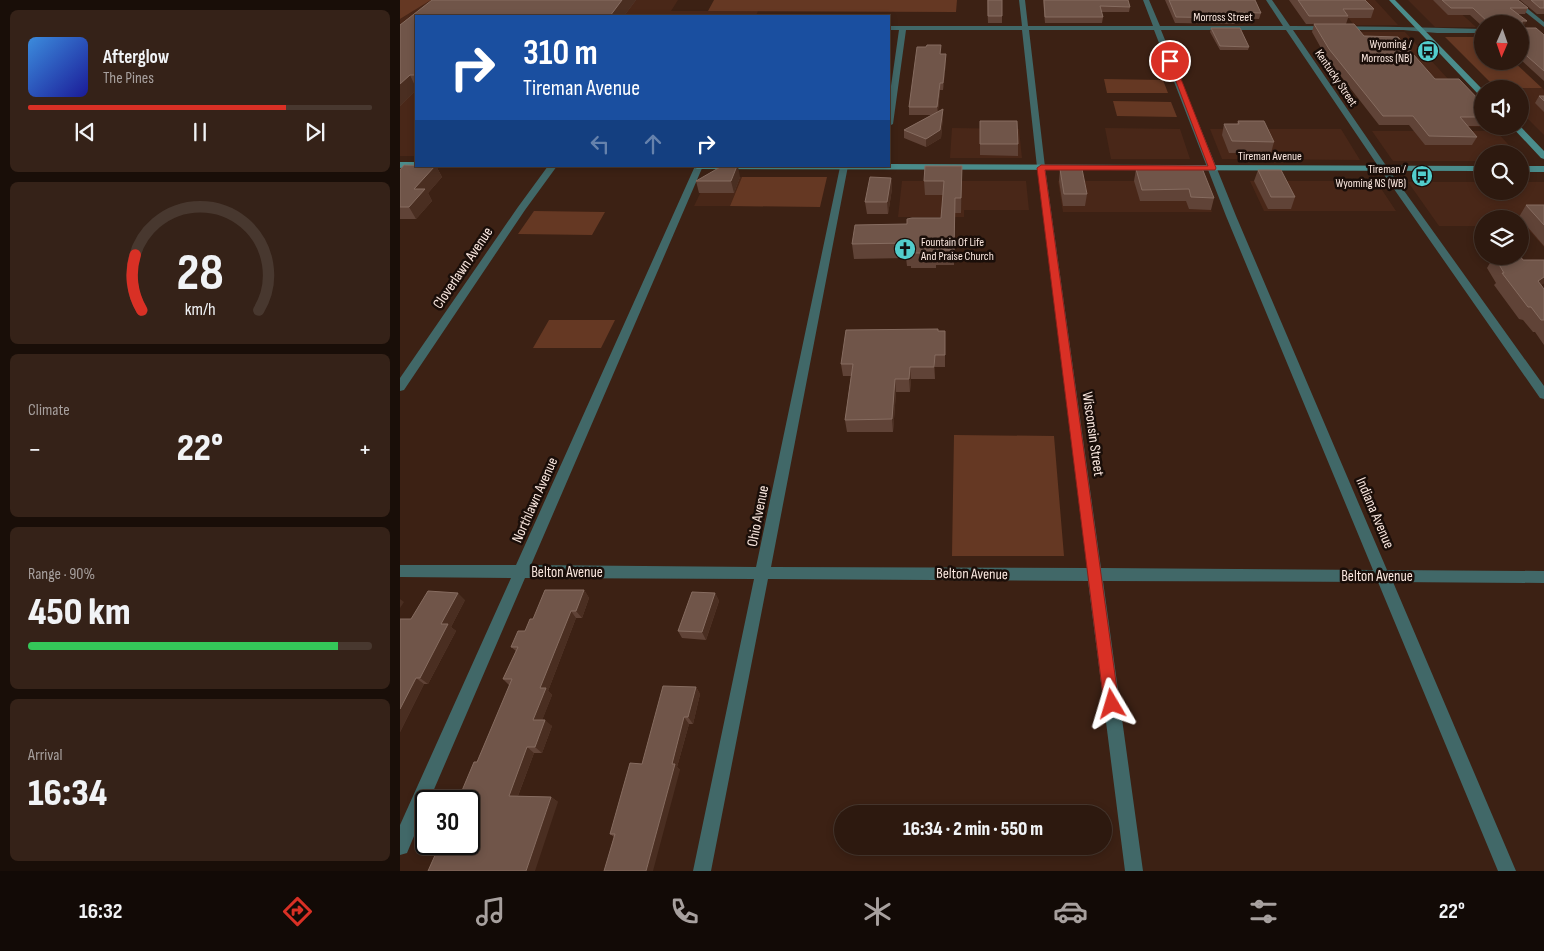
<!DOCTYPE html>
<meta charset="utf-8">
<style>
body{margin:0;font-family:"Sofia Sans Condensed",sans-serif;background:#352218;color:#f1f3f6;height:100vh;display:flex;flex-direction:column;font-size:19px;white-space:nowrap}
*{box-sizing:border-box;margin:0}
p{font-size:16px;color:#a7a09e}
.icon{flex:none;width:28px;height:28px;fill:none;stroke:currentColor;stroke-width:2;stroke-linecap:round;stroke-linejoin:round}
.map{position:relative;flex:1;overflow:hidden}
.panel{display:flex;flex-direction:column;gap:10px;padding:10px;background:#190e08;width:400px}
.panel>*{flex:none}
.banner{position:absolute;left:15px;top:15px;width:475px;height:152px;border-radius:0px;box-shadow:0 2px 8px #0003,0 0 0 1px #48382f;background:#1a4fa0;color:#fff;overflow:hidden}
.needle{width:32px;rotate:182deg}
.controls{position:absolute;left:1074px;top:15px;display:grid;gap:10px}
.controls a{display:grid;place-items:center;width:55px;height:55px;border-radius:50%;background:#2d190f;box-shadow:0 2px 8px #0003,0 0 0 1px #48382f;font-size:25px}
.speed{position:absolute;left:15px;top:790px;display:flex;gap:10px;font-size:25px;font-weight:700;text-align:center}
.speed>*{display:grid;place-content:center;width:65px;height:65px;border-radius:50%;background:#2d190f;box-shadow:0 2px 8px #0003,0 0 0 1px #48382f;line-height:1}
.speed .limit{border:2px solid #111;border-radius:8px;background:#fff;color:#111}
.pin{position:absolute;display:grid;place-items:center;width:42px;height:42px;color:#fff;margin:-21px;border:2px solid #fff;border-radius:50%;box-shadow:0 1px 5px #0007}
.me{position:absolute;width:55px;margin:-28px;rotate:353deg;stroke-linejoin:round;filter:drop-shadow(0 0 4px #0008)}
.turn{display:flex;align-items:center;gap:18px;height:105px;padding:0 25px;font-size:22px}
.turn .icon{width:65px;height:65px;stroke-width:2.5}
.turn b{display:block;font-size:35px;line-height:42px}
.lanes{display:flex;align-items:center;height:48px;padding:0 25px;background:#0003;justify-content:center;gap:25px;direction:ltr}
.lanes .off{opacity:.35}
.big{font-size:38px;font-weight:800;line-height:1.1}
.panel .card{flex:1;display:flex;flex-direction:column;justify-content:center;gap:8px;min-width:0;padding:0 18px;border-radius:8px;background:#352218}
.panel .dial{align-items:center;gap:0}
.dial svg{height:130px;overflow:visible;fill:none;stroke:#48382f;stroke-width:7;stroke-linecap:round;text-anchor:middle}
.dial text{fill:#f1f3f6;stroke:none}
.song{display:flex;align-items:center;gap:15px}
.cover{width:60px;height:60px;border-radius:8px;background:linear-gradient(135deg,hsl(210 70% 55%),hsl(240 70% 35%))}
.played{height:5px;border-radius:2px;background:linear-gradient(90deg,#d93025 75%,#48382f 75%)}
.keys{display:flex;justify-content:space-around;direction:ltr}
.heat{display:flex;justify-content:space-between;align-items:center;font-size:28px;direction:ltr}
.charge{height:8px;border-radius:4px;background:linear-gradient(90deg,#34c759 90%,#48382f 0)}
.trip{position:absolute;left:434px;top:805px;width:278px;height:50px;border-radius:25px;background:#2d190f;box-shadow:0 2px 8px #0003,0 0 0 1px #48382f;font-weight:800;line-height:50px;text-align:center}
.menu{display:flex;height:80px;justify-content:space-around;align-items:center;background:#120a06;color:#a7a09e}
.menu .icon{width:35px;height:35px}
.menu .active{color:#d93025}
.menu b{font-size:22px;color:#f1f3f6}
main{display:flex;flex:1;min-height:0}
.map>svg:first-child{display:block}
.built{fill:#492718}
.green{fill:#653823}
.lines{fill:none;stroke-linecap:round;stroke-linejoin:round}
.street{fill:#416868;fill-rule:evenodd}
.secondary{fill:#4a8c8b;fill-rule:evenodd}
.wall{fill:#604337}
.shaded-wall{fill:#4a2e21}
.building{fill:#705549;stroke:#866c60}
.route{fill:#d93025;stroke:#8d1f18}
.labels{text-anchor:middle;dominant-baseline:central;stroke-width:5;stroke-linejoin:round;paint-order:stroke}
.far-street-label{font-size:12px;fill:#fae7df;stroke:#1a0e09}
.far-poi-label{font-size:12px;fill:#fae7df;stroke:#1a0e09;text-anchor:end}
.street-label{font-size:15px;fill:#fae7df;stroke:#1a0e09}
</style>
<main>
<section class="panel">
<div class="card">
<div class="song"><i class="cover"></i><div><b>Afterglow</b><p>The Pines</p></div></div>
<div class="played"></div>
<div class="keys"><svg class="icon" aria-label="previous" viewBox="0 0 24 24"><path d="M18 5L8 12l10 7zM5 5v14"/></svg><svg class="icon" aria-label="pause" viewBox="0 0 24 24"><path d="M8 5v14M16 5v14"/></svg><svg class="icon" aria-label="next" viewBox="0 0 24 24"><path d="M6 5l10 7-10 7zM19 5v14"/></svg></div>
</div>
<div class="card dial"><svg viewBox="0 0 100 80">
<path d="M14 69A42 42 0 1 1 86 69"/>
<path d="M14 69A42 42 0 0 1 10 35" stroke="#d93025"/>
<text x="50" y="56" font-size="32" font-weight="700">28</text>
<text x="50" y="72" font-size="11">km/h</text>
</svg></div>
<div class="card"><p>Climate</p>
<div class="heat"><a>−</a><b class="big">22°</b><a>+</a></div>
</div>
<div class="card"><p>Range · 90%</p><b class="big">450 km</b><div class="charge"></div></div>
<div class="card"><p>Arrival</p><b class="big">16:34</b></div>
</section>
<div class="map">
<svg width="1144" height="871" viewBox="0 0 1144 871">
<rect width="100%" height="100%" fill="#3c2114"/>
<path class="built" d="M 31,0 L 278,0 L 271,11 L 358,11 L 356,16 L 16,16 L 16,156 L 0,156 L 0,19 Z
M 934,0 L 975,0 L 998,25 L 954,25 Z
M 1008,0 L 1046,0 L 1076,27 L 1035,27 Z
M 961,32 L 1005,32 L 1082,116 L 1082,126 L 1092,127 L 1038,126 Z
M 1096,88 L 1142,88 L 1144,90 L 1144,135 L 1120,111 L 1120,89 Z
M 552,128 L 619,129 L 622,158 L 550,158 Z
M 705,128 L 780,129 L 790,159 L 711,159 Z
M 810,129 L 941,129 L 960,160 L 822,159 Z
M 972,131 L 1096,131 L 1117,154 L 1082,154 L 1082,161 L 993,161 Z
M 308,177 L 342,177 L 330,206 L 294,206 Z
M 502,181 L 626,181 L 629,210 L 564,210 L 564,217 L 498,217 Z
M 658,181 L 800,181 L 812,212 L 663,212 Z
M 850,181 L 976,181 L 996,211 L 864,211 Z
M 1008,182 L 1082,182 L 1082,191 L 1120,191 L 1120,182 L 1144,182 L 1144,247 L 1126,227 L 1120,226 L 1120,219 L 1082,219 L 1082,226 L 1039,226 Z"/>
<path class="green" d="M 0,0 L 31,0 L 0,19 Z
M 314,0 L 557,0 L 556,12 L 308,11 Z
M 1045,37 L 1082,37 L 1082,61 L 1113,61 L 1142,88 L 1096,88 Z
M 704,79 L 763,80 L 768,93 L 707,93 Z
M 713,101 L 771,102 L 777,117 L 717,116 Z
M 342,177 L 427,177 L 420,207 L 330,206 Z
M 134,211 L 205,212 L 192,235 L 118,234 Z
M 149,320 L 215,320 L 201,348 L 133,348 Z
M 554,435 L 654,436 L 664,556 L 552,556 Z"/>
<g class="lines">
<path class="street" d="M 619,0 L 625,0 L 628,26 L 753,26 L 743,0 L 749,0 L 760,26 L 883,26 L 866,0 L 872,0 L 890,26 C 954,26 1018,27 1082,29 L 1082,33 L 1037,33 L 1003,30 L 893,30 L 987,167 L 1144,386 L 1144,399 L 1140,398 L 980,169 L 886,30 L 761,30 L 836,216 L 987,570 L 1144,571 L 1144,583 L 993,582 L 1116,871 L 1098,871 L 978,582 L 703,581 L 743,871 L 725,871 L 688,581 L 368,579 L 311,871 L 293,871 L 354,579 L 125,578 L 29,801 L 26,801 L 26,807 L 7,853 L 0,855 L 0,825 L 111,578 L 0,577 L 0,565 L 116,565 L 295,166 L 303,166 L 131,565 L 356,567 L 440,167 L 448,166 L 371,567 L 687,568 L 637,167 L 622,30 L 506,30 L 493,124 L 489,126 L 489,100 L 499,30 L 489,30 L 489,26 L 622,26 ZM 629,30 L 754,30 L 826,216 L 973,570 L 701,568 L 645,167 Z
M 1110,0 L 1117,0 L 1144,22 L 1144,27 Z
M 148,166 L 157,166 L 125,210 L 4,390 L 0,391 L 0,378 L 118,207 Z"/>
<path class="secondary" d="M 989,0 L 995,0 L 1082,89 L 1082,95 L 1079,95 Z
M 1111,126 L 1120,126 L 1144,151 L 1144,159 L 1141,158 Z
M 0,162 L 16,162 L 16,166 L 19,166 L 0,168 Z
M 489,164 L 1082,166 L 1082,171 L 297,169 L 293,166 L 489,166 Z
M 1120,166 L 1144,166 L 1144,172 L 1120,172 Z"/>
</g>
<path class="wall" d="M 32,0 L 236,0 L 224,16 L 16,16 L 16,90 L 0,106 L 0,25 Z
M 587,0 L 602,0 L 602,23 L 588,23 Z
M 643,0 L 728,0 L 730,7 L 729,12 L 701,12 L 703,17 L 702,23 L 645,23 Z
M 765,0 L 855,0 L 861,13 L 859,19 L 836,18 L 835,24 L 775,23 Z
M 889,0 L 965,0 L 974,9 L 971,18 L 948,18 L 946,24 L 964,36 L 1035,79 L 1082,103 L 1082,126 L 1067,126 L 1077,137 L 1072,145 L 1025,145 L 1009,125 L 979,125 L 926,57 L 912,32 L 914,24 L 906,24 Z
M 1033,0 L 1118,0 L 1128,8 L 1125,14 L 1118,14 L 1123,27 L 1122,28 L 1144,35 L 1144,81 L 1120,59 L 1120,24 L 1082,24 L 1082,26 L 1070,15 L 1048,15 Z
M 1120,0 L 1144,0 L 1144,14 L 1137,14 Z
M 811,28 L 849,47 L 848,50 L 820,50 L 810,32 Z
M 541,54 L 546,54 L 546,62 L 543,90 L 540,90 L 538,111 L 543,109 L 543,116 L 541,138 L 526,147 L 504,138 L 504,130 L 532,115 L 509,115 L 509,107 Z
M 1139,96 L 1144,96 L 1144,112 L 1135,103 Z
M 580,121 L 618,144 L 618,156 L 580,155 Z
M 838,121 L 874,142 L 871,153 L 829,153 L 822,135 L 824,124 L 837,124 Z
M 16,166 L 36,166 L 42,177 L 28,193 L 32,201 L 16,219 L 0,219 L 0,170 Z
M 562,166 L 561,213 L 555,213 L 554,265 L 536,265 L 536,268 L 511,268 L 511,266 L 507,266 L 506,258 L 454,259 L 452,244 L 507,224 L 541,218 L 543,195 L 525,195 L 524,181 Z
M 660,169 L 687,194 L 685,206 L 663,206 L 659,181 Z
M 736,169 L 814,198 L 811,210 L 789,209 L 786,201 L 740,201 L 734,181 Z
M 858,170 L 895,197 L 891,209 L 868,209 L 854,181 Z
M 340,177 L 334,193 L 299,193 L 296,181 Z
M 491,178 L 492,189 L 488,214 L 467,214 L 465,202 Z
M 1126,205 L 1144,205 L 1144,246 L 1119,217 Z
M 1094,256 L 1120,256 L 1123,260 L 1144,260 L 1144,283 L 1141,285 L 1144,289 L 1144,345 L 1135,332 L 1133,332 L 1123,320 L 1119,319 L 1094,285 L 1096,283 L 1087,268 Z
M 538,331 L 545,344 L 545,367 L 535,367 L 535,379 L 511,379 L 510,392 L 496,392 L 493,432 L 447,432 L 445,420 L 451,376 L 443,376 L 441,364 Z
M 184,590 L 189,598 L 182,618 L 176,618 L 148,691 L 152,695 L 142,720 L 152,726 L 142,753 L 134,753 L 118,796 L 151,797 L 158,802 L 63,794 L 61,793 L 77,762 L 110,686 L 103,679 L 116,651 L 111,647 L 125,631 L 133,619 Z
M 315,593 L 319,601 L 306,640 L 282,638 L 278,631 Z
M 65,600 L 51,627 L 56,631 L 28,684 L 24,684 L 0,732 L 0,619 L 11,619 Z
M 296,687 L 300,694 L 293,724 L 289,724 L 277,767 L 280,770 L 214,837 L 210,834 L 242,764 Z"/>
<path class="shaded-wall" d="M 222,0 L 236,0 L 224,16 L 210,16 Z
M 1122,21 L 1127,21 L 1123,27 L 1120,28 Z
M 546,54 L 546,62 L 543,90 L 543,83 Z
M 10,75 L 16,88 L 16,90 L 0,106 L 0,84 Z
M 540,83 L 540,90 L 537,115 L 537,107 Z
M 543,109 L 543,116 L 541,138 L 526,147 L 526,139 Z
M 35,166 L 36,166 L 42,177 L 28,193 L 32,201 L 16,219 L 9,207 L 14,189 Z
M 337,166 L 338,166 L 340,177 L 334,193 L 331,181 Z
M 562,166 L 562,180 L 561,213 L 561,198 Z
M 491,178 L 492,189 L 488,214 L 487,202 Z
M 555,198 L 555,213 L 554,265 L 554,250 Z
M 1144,277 L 1144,283 L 1130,293 L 1138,281 Z
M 535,355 L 535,379 L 534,367 Z
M 510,367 L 511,379 L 510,392 L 509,379 Z
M 495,379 L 496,392 L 493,432 L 492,419 Z
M 184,590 L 189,598 L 182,618 L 176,611 Z
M 58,593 L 65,600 L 51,627 L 56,631 L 28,684 L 20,678 L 41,624 Z
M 315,593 L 319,601 L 306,640 L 302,632 Z
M 0,599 L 4,602 L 0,608 Z
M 171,611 L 176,618 L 148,691 L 152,695 L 140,726 L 133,720 L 140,688 Z
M 16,678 L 24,684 L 0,732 L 0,709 Z
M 296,687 L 300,694 L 293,724 L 288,717 Z
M 284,717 L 289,724 L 277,767 L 280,770 L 253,871 L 246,871 L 272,764 Z
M 145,720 L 152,726 L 142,753 L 135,747 Z
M 127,747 L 134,753 L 116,801 L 109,796 Z
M 151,797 L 158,802 L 135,871 L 126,871 Z"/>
<path class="building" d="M 32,0 L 222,0 L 210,16 L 16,16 L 16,75 L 10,75 L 0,84 L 0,25 Z
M 588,0 L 602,0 L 602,16 L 588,16 Z
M 644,0 L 728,0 L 730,7 L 700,6 L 703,17 L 645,17 Z
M 769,0 L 855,0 L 861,13 L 833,12 L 836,18 L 776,17 Z
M 898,0 L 965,0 L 974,9 L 943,9 L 948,16 L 909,16 Z
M 1042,0 L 1118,0 L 1128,8 L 1110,8 L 1127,21 L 1122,21 L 1122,28 L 1136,28 L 1144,35 L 1144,71 L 1120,50 L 1120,24 L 1090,24 L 1073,8 L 1051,8 Z
M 1131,0 L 1144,0 L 1144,8 L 1140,8 Z
M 914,24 L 954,24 L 964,36 L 998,37 L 1035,79 L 1059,79 L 1082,103 L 1082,117 L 1060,117 L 1077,137 L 1029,136 L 1013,116 L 983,116 L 929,49 Z
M 811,28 L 840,28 L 849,47 L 820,46 Z
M 527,45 L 541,45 L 540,54 L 546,54 L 543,83 L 540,83 L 537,107 L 509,107 L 517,47 L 526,47 Z
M 1139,96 L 1144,96 L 1144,101 Z
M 543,109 L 540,130 L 526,139 L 504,130 Z
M 580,121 L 617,121 L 618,144 L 580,144 Z
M 838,121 L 864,121 L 874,142 L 832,141 L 824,124 L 839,124 Z
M 4,165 L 35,166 L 14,189 L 25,189 L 9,207 L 0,207 L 0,170 Z
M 322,166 L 337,166 L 331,181 L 296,181 Z
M 525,166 L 562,166 L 561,198 L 555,198 L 554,250 L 536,250 L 536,253 L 510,253 L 510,251 L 506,251 L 506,243 L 452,244 L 455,225 L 507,224 L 507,219 L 512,218 L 541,218 L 544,181 L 524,181 Z
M 802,168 L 814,198 L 791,197 L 789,189 L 742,190 L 736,169 Z
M 660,169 L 682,169 L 687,194 L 664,194 Z
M 858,170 L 881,170 L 895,197 L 871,197 Z
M 470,177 L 491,178 L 487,202 L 465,202 Z
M 1126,205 L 1144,205 L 1144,225 Z
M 1094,256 L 1120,256 L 1123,260 L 1144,260 L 1144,277 L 1138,281 L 1144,289 L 1144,320 L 1141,320 L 1131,307 L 1128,307 L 1102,273 L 1104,273 Z
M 538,329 L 538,331 L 545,331 L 545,355 L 535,355 L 534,367 L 510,367 L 509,379 L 495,379 L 492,419 L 445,420 L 453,364 L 441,364 L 446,330 Z
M 145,590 L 184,590 L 176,611 L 171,611 L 140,688 L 146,688 L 133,720 L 145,720 L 135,747 L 127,747 L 109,796 L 151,797 L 126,871 L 28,871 L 40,844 L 69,844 L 69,801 L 59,801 L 63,793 L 61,793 L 74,762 L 77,762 L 112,679 L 103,679 L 118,647 L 111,647 L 118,631 L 125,631 L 130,619 L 133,619 Z
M 28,591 L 58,593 L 41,624 L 48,624 L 20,678 L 16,678 L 0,709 L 0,619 L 11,619 Z
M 292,592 L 315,593 L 302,632 L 278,631 Z
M 263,686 L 296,687 L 288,717 L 284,717 L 272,764 L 275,764 L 246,871 L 204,871 L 215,834 L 210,834 L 230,763 L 242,764 Z"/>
<path class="route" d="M 768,60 L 774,61 L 816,168 L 815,170 L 645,170 L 719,704 L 717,710 L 712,712 L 707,710 L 704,704 L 637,168 L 641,165 L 808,166 Z"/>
<defs>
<g id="bus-disc" transform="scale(1.125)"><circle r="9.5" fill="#52cdcc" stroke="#1a0e09"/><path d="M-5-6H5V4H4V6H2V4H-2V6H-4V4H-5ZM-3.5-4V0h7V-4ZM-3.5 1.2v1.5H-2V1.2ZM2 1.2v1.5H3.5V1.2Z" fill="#111"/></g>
<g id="church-disc" transform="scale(1.125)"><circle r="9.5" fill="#52cdcc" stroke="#1a0e09"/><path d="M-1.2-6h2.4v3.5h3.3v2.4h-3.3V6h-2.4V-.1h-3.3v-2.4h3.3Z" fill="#111"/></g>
</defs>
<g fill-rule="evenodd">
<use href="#bus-disc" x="1028" y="51"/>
<use href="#bus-disc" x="1022" y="176"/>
<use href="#church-disc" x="505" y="249"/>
</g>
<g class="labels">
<g class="far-street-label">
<text x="823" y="17">Morross Street</text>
<text transform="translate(936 78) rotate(56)">Kentucky Street</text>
<text x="870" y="156">Tireman Avenue</text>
</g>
<g class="far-poi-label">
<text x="1012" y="44">Wyoming /<tspan x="1012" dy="14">Morross (NB)</tspan></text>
<text x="1006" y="169">Tireman /<tspan x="1006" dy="14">Wyoming NS (WB)</tspan></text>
<text x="521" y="242" text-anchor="start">Fountain Of Life<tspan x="521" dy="14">And Praise Church</tspan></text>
</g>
<g class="street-label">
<text transform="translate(63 268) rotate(-56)">Cloverlawn Avenue</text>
<text transform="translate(693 434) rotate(82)">Wisconsin Street</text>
<text transform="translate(135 500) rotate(-66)">Northlawn Avenue</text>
<text transform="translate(975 513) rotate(67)">Indiana Avenue</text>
<text transform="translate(358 516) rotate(-79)">Ohio Avenue</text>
<text x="167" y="572">Belton Avenue</text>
<text transform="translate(572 574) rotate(1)">Belton Avenue</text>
<text x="977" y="576">Belton Avenue</text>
</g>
</g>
</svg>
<div class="controls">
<a><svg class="needle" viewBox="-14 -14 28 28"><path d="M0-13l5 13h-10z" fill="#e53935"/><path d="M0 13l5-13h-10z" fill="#a7a09e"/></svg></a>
<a><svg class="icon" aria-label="sound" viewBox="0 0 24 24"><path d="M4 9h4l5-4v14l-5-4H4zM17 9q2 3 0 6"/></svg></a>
<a><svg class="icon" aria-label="search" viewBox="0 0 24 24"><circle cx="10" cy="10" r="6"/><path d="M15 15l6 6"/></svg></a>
<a><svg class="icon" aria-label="layers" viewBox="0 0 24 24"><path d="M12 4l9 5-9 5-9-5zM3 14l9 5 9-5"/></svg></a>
</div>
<div class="speed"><div class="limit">30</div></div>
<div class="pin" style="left:770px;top:61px;background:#d93025"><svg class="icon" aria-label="arrive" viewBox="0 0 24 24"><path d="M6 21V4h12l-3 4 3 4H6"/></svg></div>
<svg class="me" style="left:712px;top:704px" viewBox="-20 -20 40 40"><path d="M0-17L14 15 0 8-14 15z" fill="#d93025" stroke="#fff" stroke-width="4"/></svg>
<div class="trip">16:34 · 2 min · 550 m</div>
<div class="banner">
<div class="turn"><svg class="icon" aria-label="right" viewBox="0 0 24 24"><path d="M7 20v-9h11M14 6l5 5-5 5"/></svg><div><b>310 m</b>Tireman Avenue</div></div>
<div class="lanes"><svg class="icon off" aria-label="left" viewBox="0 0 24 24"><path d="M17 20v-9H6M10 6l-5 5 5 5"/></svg><svg class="icon off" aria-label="ahead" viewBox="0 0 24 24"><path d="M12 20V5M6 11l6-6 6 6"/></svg><svg class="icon" aria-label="right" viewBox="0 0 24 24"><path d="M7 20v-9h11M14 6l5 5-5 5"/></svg></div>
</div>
</div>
</main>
<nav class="menu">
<b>16:32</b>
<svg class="icon active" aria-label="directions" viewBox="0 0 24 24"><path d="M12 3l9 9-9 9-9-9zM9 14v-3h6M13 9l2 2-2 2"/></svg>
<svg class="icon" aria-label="music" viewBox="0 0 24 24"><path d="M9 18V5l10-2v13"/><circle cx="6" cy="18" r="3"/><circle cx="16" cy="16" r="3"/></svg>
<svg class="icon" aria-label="phone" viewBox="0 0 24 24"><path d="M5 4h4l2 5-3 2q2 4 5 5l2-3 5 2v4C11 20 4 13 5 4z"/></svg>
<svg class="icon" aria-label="climate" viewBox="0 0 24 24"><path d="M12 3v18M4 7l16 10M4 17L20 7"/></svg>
<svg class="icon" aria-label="car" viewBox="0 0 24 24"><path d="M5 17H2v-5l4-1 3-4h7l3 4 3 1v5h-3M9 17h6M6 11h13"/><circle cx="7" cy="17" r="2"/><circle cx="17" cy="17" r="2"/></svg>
<svg class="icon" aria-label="filters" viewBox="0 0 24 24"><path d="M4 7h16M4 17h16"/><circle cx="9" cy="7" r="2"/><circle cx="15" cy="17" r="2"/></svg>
<b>22°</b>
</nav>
